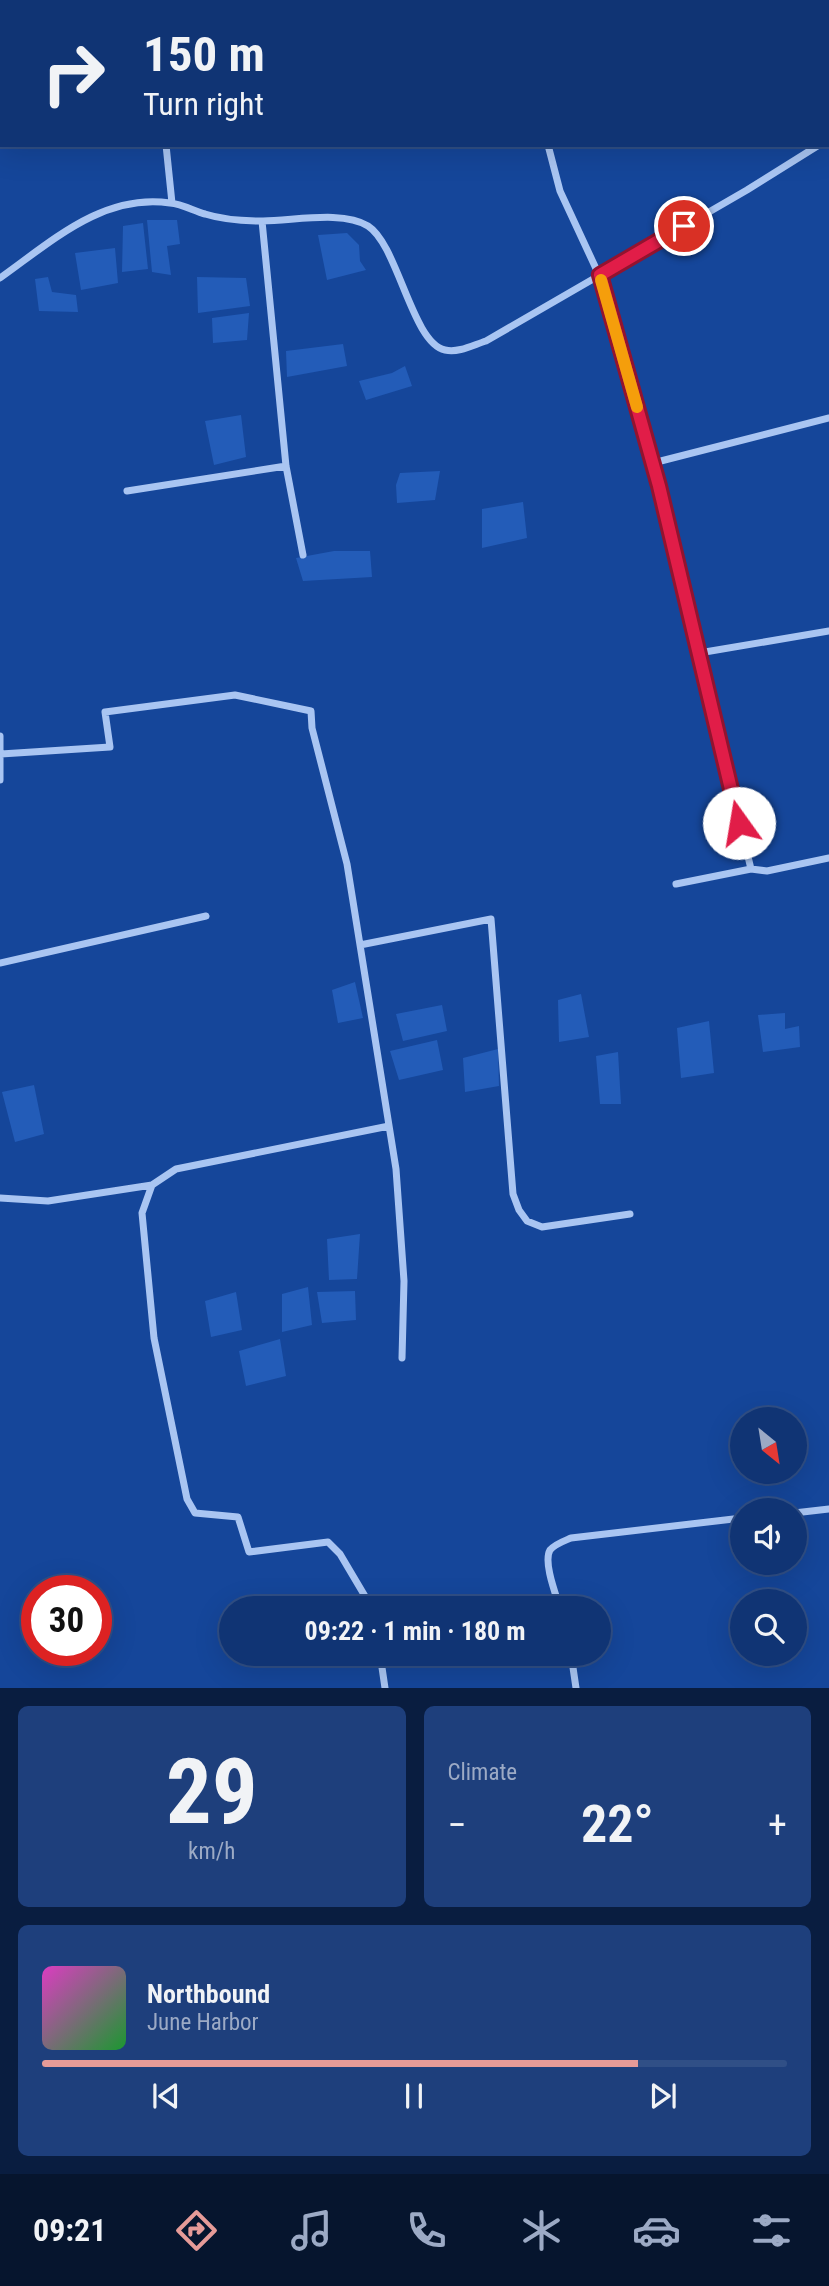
<!DOCTYPE html>
<meta charset="utf-8">
<style>
body{margin:0;font-family:"Roboto Condensed",sans-serif;background:#1e3f7c;color:#f1f3f6;height:100vh;display:flex;flex-direction:column;font-size:26px;white-space:nowrap}
*{box-sizing:border-box;margin:0}
p{font-size:23px;color:#9caac5}
.icon{flex:none;width:38px;height:38px;fill:none;stroke:currentColor;stroke-width:2;stroke-linecap:round;stroke-linejoin:round}
.map{position:relative;height:1688px;overflow:hidden}
.details{display:flex;flex-direction:column;gap:18px;padding:18px;background:#091d40;flex:1}
.details>*{flex:none}
.hud{position:absolute;left:0px;top:0px;width:830px;height:147px;box-shadow:0 7px 28px #0002,0 0 0 2px #304f86;background:#103474;color:#f1f3f6;overflow:hidden}
.needle{width:46px;rotate:150deg}
.controls{position:absolute;left:730px;top:1407px;display:grid;gap:14px}
.controls a{display:grid;place-items:center;width:77px;height:77px;border-radius:50%;background:#103474;box-shadow:0 7px 28px #0002,0 0 0 2px #304f86;font-size:35px}
.speed{position:absolute;left:21px;top:1575px;display:flex;gap:14px;font-size:35px;font-weight:700;text-align:center}
.speed>*{display:grid;place-content:center;width:91px;height:91px;border-radius:50%;background:#103474;box-shadow:0 7px 28px #0002,0 0 0 2px #304f86;line-height:1}
.speed .limit{border:10px solid #d22;background:#fff;color:#111}
.pin{position:absolute;display:grid;place-items:center;width:60px;height:60px;color:#fff;margin:-30px;border:4px solid #fff;border-radius:50%;box-shadow:0 2px 7px #0007}
.me{position:absolute;width:77px;margin:-38px;rotate:347deg;stroke-linejoin:round;filter:drop-shadow(0 0 5px #0008)}
.turn{display:flex;align-items:center;gap:24px;height:147px;padding:0 28px;font-size:32px}
.turn .icon{width:91px;height:91px;stroke-width:2.5}
.turn b{display:block;font-size:49px;line-height:60px}
.big{font-size:52px;font-weight:700;line-height:1.1}
.details .widget{flex:1;display:flex;flex-direction:column;justify-content:center;gap:10px;min-width:0;padding:0 24px;border-radius:10px;background:#1e3f7c}
.details .dial{align-items:center;gap:0}
.dial b{font-size:91px;line-height:1}
.song{display:flex;align-items:center;gap:21px}
.cover{width:84px;height:84px;border-radius:10px;background:linear-gradient(135deg,hsl(310 70% 55%),hsl(130 70% 35%))}
.played{height:7px;border-radius:4px;background:linear-gradient(90deg,#e69b98 80%,#304f86 80%)}
.keys{display:flex;justify-content:space-around;direction:ltr}
.heat{display:flex;justify-content:space-between;align-items:center;font-size:38px;direction:ltr}
.details .tiles{flex:1;display:grid;gap:18px;grid-template-columns:1fr 1fr}
.widget:last-child{grid-column:span 2}
.trip{position:absolute;left:219px;top:1596px;width:392px;height:70px;border-radius:35px;background:#103474;box-shadow:0 7px 28px #0002,0 0 0 2px #304f86;font-weight:700;line-height:70px;text-align:center}
.tab-bar{display:flex;height:112px;justify-content:space-around;align-items:center;background:#06152e;color:#9caac5}
.tab-bar .icon{width:49px;height:49px}
.tab-bar .on{color:#e69b98}
.tab-bar b{font-size:32px;color:#f1f3f6}
.map>svg:first-child{display:block}
.building{fill:#235cb8}
.lines{fill:none;stroke-linecap:round;stroke-linejoin:round}
.street{stroke:#a9c5f2;stroke-width:7}
.route-casing{stroke:#92132f;stroke-width:18}
.route{stroke:#e11d48;stroke-width:12}
.slow{stroke:#f59e0b;stroke-width:12}
</style>
<div class="map">
<svg width="829" height="1688" viewBox="0 0 829 1688">
<rect width="100%" height="100%" fill="#15469a"/>
<path class="building" d="M 147,220 L 177,220 L 180,244 L 167,246 L 171,275 L 152,272 Z
M 143,223 L 148,269 L 122,272 L 123,226 Z
M 347,233 L 359,245 L 360,261 L 366,270 L 327,280 L 318,235 Z
M 115,248 L 118,283 L 81,290 L 75,253 Z
M 48,277 L 52,292 L 76,295 L 78,312 L 39,311 L 35,279 Z
M 197,277 L 246,278 L 250,306 L 198,313 Z
M 249,313 L 247,340 L 213,343 L 212,318 Z
M 343,344 L 347,366 L 287,377 L 286,351 Z
M 405,366 L 412,386 L 366,400 L 359,381 L 392,373 Z
M 241,415 L 246,457 L 214,465 L 205,421 Z
M 440,471 L 435,500 L 397,503 L 396,485 L 400,473 Z
M 523,502 L 527,538 L 482,548 L 482,509 Z
M 334,551 L 370,551 L 372,577 L 303,581 L 296,558 Z
M 355,982 L 363,1018 L 338,1023 L 332,990 Z
M 581,994 L 589,1037 L 559,1042 L 558,1000 Z
M 442,1005 L 447,1031 L 403,1041 L 396,1014 Z
M 785,1013 L 785,1029 L 799,1026 L 800,1047 L 763,1052 L 758,1015 Z
M 709,1021 L 714,1073 L 681,1078 L 677,1028 Z
M 437,1040 L 443,1070 L 399,1080 L 390,1051 Z
M 498,1049 L 499,1086 L 465,1092 L 463,1058 Z
M 618,1052 L 621,1104 L 600,1104 L 596,1056 Z
M 34,1085 L 44,1134 L 15,1142 L 2,1092 Z
M 360,1234 L 357,1279 L 329,1280 L 327,1239 Z
M 308,1287 L 312,1325 L 282,1332 L 282,1294 Z
M 355,1291 L 356,1320 L 322,1323 L 317,1292 Z
M 236,1292 L 242,1330 L 211,1337 L 205,1301 Z
M 280,1339 L 286,1376 L 246,1386 L 239,1351 Z"/>
<g class="lines">
<path class="street" d="M 153,0 L 153,2
M 565,0 L 565,2
M 644,2 L 652,0
M 828,140 L 829,139
M 166,145 L 172,203
M 548,145 L 560,191 L 599,275 L 659,486 L 751,869 L 767,871 L 829,858
M 262,221 L 286,466 L 303,555
M 0,278 C 51,242 103,193 170,203 C 182,204 194,211 205,214 C 224,220 244,221 263,221 C 293,221 343,210 368,226 C 398,245 412,343 445,350 C 459,353 473,345 486,341 L 747,190 L 819,145
M 653,463 L 829,418
M 127,491 L 286,466
M 699,653 L 829,631
M 0,736 L 0,780
M 1,754 L 110,747 L 105,712 L 235,695 L 311,711 L 312,728 L 347,864 L 396,1169 L 404,1281 L 402,1358
M 676,884 L 751,869
M 360,945 L 491,919 L 513,1194 L 519,1210 L 527,1221 L 542,1227 L 630,1214
M 0,963 L 206,916
M 0,1198 L 48,1201 L 152,1185
M 794,1513 L 829,1509
M 372,1608 L 340,1554 L 328,1542 L 249,1552 L 238,1517 L 195,1513 L 187,1499 L 154,1338 L 142,1213 L 152,1185 L 176,1169 L 389,1126
M 560,1608 C 556,1595 543,1562 550,1550 C 555,1544 564,1541 571,1538 L 742,1518
M 380,1654 L 385,1688
M 571,1654 L 576,1688"/>
</g>
<g class="lines">
<g class="route-casing">
<path id="route" d="M 684,226 L 600,275 L 659,486 L 739,823"/>
</g>
<use href="#route" class="route"/>
<path class="slow" d="M 601,280 L 637,407"/>
</g>
</svg>
<div class="controls">
<a><svg class="needle" viewBox="-14 -14 28 28"><path d="M0-13l5 13h-10z" fill="#e53935"/><path d="M0 13l5-13h-10z" fill="#9caac5"/></svg></a>
<a><svg class="icon" aria-label="sound" viewBox="0 0 24 24"><path d="M4 9h4l5-4v14l-5-4H4zM17 9q2 3 0 6"/></svg></a>
<a><svg class="icon" aria-label="search" viewBox="0 0 24 24"><circle cx="10" cy="10" r="6"/><path d="M15 15l6 6"/></svg></a>
</div>
<div class="speed"><div class="limit">30</div></div>
<div class="pin" style="left:684px;top:226px;background:#d93025"><svg class="icon" aria-label="arrive" viewBox="0 0 24 24"><path d="M6 21V4h12l-3 4 3 4H6"/></svg></div>
<svg class="me" style="left:739px;top:823px" viewBox="-20 -20 40 40"><circle r="19" fill="#fff"/><path d="M0-13L10 11 0 6-10 11z" fill="#e11d48"/></svg>
<div class="trip">09:22 · 1 min · 180 m</div>
<div class="hud">
<div class="turn"><svg class="icon" aria-label="right" viewBox="0 0 24 24"><path d="M7 20v-9h11M14 6l5 5-5 5"/></svg><div><b>150 m</b>Turn right</div></div>
</div>
</div>
<section class="details">
<div class="tiles">
<div class="widget dial"><b>29</b><p>km/h</p></div>
<div class="widget"><p>Climate</p>
<div class="heat"><a>−</a><b class="big">22°</b><a>+</a></div>
</div>
<div class="widget">
<div class="song"><i class="cover"></i><div><b>Northbound</b><p>June Harbor</p></div></div>
<div class="played"></div>
<div class="keys"><svg class="icon" aria-label="previous" viewBox="0 0 24 24"><path d="M18 5L8 12l10 7zM5 5v14"/></svg><svg class="icon" aria-label="pause" viewBox="0 0 24 24"><path d="M8 5v14M16 5v14"/></svg><svg class="icon" aria-label="next" viewBox="0 0 24 24"><path d="M6 5l10 7-10 7zM19 5v14"/></svg></div>
</div>
</div>
</section>
<nav class="tab-bar">
<b>09:21</b>
<svg class="icon on" aria-label="directions" viewBox="0 0 24 24"><path d="M12 3l9 9-9 9-9-9zM9 14v-3h6M13 9l2 2-2 2"/></svg>
<svg class="icon" aria-label="music" viewBox="0 0 24 24"><path d="M9 18V5l10-2v13"/><circle cx="6" cy="18" r="3"/><circle cx="16" cy="16" r="3"/></svg>
<svg class="icon" aria-label="phone" viewBox="0 0 24 24"><path d="M5 4h4l2 5-3 2q2 4 5 5l2-3 5 2v4C11 20 4 13 5 4z"/></svg>
<svg class="icon" aria-label="climate" viewBox="0 0 24 24"><path d="M12 3v18M4 7l16 10M4 17L20 7"/></svg>
<svg class="icon" aria-label="car" viewBox="0 0 24 24"><path d="M5 17H2v-5l4-1 3-4h7l3 4 3 1v5h-3M9 17h6M6 11h13"/><circle cx="7" cy="17" r="2"/><circle cx="17" cy="17" r="2"/></svg>
<svg class="icon" aria-label="filters" viewBox="0 0 24 24"><path d="M4 7h16M4 17h16"/><circle cx="9" cy="7" r="2"/><circle cx="15" cy="17" r="2"/></svg>
</nav>
